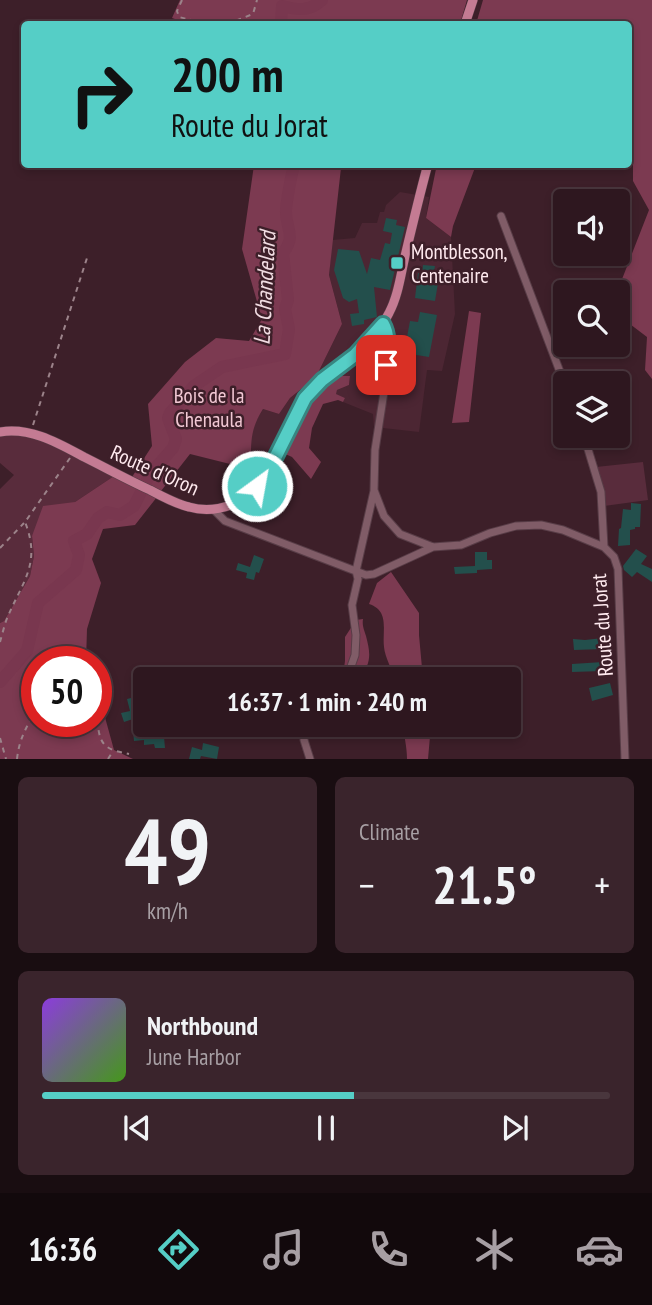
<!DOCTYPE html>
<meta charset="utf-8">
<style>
body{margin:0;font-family:"PT Sans Narrow",sans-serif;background:#3a242c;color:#f1f3f6;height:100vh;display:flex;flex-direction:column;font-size:26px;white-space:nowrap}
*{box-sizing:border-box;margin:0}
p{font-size:23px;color:#a79fa4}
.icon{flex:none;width:38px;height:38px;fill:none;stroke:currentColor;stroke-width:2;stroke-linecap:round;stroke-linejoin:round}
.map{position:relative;height:759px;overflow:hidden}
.drawer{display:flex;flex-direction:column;gap:18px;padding:18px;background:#190d11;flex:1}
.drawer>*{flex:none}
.top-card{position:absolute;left:21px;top:21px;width:611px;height:147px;border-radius:7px;box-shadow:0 4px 10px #0003,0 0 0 2px #49363d;background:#55cec6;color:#111;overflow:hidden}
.tools{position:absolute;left:553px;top:189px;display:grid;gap:14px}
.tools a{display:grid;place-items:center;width:77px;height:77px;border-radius:7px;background:#2e171f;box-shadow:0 4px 10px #0003,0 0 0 2px #49363d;font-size:35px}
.speed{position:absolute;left:21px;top:646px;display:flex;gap:14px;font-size:35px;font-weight:700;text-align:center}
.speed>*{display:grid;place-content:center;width:91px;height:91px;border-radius:50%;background:#2e171f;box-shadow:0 4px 10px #0003,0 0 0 2px #49363d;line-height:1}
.speed .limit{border:10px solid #d22;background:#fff;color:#111}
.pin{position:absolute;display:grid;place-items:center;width:60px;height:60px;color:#fff;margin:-30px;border-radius:14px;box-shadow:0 4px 10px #0006}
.me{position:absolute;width:77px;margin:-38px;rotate:32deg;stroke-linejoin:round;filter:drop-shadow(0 0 5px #0008)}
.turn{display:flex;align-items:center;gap:24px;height:147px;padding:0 35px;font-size:32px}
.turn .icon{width:91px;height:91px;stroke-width:2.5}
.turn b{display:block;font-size:49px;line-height:60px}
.big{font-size:52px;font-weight:600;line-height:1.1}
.drawer .tile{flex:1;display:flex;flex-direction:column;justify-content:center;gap:10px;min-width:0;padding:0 24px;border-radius:10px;background:#3a242c}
.drawer .dial{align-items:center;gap:0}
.dial b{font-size:91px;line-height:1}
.song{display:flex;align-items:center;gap:21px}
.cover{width:84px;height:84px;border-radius:10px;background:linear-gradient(135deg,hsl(270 70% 55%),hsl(100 70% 35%))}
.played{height:7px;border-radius:4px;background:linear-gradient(90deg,#55cec6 55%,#49363d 55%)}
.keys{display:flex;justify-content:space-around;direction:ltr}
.heat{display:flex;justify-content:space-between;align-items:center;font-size:38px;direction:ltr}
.drawer .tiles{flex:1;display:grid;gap:18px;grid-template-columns:1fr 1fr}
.tile:last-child{grid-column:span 2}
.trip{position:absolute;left:133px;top:667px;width:388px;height:70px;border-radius:7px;background:#2e171f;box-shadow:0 4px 10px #0003,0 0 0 2px #49363d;font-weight:600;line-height:70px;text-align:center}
.tabs{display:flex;height:112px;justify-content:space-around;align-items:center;background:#12090c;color:#a79fa4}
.tabs .icon{width:49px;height:49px}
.tabs .current{color:#55cec6}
.tabs b{font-size:32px;color:#f1f3f6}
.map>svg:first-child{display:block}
.built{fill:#4c2633}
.green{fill:#592c3c}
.forest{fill:#7c3a51}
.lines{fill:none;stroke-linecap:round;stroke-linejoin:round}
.river{stroke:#79374f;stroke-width:12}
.building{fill:#234f4c}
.minor-casing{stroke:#583d47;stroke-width:9}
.major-casing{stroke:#583d47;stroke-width:10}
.path{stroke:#9c838a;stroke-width:2;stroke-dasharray:5 5;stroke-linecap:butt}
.minor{stroke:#805c67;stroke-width:7}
.major{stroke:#c47b93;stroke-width:9}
.route-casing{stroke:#378681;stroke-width:18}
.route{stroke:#55cec6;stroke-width:12}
.poi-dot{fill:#55cec6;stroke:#3d1f29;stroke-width:2.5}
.labels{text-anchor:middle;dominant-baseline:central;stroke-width:5;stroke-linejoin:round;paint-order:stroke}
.poi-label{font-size:21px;fill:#ffeaef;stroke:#3d1f29;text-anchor:start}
.park-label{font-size:21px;fill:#f2c8d4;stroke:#3d1f29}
.street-label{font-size:21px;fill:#ffeaef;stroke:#3d1f29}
.water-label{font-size:23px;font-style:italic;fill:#f1dce2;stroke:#3d1f29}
</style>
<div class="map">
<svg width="652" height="759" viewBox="0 0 652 759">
<rect width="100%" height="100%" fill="#3d1f29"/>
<path class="built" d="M 400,192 L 429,197 L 426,218 L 451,237 L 455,314 L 442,371 L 427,370 L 419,432 L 374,427 L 373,414 L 343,402 L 345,398 L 335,394 L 337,390 L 349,385 L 350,377 L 336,376 L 314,393 L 305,406 L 283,453 L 272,451 L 266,465 L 260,466 L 251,454 L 251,434 L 255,422 L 263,409 L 279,414 L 290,398 L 316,377 L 342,324 L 329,275 L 332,240 L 355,238 L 362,223 L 377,223 L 380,212 L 384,212 L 386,205 Z"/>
<path class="green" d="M 11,434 L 27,435 L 44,441 L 114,476 L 75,502 L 32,536 L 34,556 L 30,576 L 4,621 L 0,623 L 0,489 L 14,475 L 0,463 L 0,436 Z
M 643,462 L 648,500 L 604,506 L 596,467 Z"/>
<path class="forest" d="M 180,0 L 467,0 L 460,24 L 189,24 L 172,18 Z
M 483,0 L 652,0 L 652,379 L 645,370 L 647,337 L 618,315 L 617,292 L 649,210 L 633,181 L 633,123 L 628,122 L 628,24 L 476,24 Z
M 437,164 L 476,165 L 453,226 L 451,237 L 426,218 Z
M 254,165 L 342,165 L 341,168 L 329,275 L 342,324 L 316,377 L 290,398 L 279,414 L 263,409 C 253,425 251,436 251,454 L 230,464 L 190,454 L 161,491 L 132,477 L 152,446 L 148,404 L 185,362 L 216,338 L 249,341 L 262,319 L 242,249 Z
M 469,311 L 481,313 L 469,422 L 452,423 Z
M 336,376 L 350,376 L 349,385 L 337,390 L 336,394 L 345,398 L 343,402 L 338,400 L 323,404 L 312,428 L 309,448 L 321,462 L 311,479 L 292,457 L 283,453 L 305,406 L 314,393 Z
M 114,476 L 157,497 L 135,525 L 103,529 L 92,559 L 101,583 L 87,629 L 86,661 L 37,662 L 37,721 L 96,721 L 96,677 L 102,683 L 103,710 L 114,750 L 133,759 L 0,759 L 0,623 L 4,621 L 30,576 L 34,556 L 32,536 L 43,506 L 75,502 Z
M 391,572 L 419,613 L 419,635 L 423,679 L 394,679 C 392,668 385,658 384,647 C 382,630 390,611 369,604 L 377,583 Z
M 363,619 C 362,626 364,629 366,636 C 371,655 371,662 360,679 L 353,679 L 343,675 L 345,661 L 345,637 L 356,620 Z
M 403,725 L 431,725 L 428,759 L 407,759 C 407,746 404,737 403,725 Z"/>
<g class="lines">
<path class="river" d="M 281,24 L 282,6 C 298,10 309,12 322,0
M 0,682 L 27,651 L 38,603 L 76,570 L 79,555 L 74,541 L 87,534 L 98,518 L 107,512 L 120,515 L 134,506 L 150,474 L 173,448 L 176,439 L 168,418 L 170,413 L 194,386 L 222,367 L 285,354 L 289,329 L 285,309 L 288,300 L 283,253 C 297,235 285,228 286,210 C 287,195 291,179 294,164
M 0,758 L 0,759"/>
</g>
<path class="building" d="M 386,218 L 397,220 L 396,225 L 405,227 L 391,286 L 390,290 L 374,287 L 377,317 L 364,320 L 364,324 L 352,326 L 350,314 L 359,313 L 357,299 L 349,302 L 343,298 L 334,270 L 338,249 L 359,251 L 367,274 L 371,258 L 380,260 L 385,243 L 390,244 L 392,233 L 383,231 Z
M 423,265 L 435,266 L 433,276 L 439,277 L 435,301 L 415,298 L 418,273 L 422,274 Z
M 420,312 L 437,315 L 429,357 L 404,353 L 410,321 L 418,322 Z
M 631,503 L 641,504 L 640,527 L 635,527 L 635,529 L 630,530 L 630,545 L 618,546 L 619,529 L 621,528 L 623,509 L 631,510 Z
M 636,549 L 647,556 L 641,564 L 652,569 L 652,582 L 637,572 L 632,577 L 624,570 L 623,566 Z
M 475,552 L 487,552 L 487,560 L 492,560 L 492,569 L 477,570 L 477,573 L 455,574 L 454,567 L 475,566 Z
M 254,555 L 264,559 L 259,573 L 256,572 L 254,580 L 246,578 L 247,573 L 236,570 L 238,563 L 250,567 Z
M 603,638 L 604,649 L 574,650 L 573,639 L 585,640 Z
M 603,662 L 603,671 L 572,672 L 572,664 Z
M 610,683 L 613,695 L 592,701 L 589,688 Z
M 139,696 L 142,707 L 145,707 L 145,715 L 124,722 L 121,713 L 130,711 L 127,699 Z
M 141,729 L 142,734 L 151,733 L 152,738 L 164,737 L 165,748 L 155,748 L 154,744 L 144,745 L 144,740 L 134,741 L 133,730 Z
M 203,743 L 219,747 L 217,759 L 201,756 L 200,759 L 189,759 L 192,747 L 202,750 Z"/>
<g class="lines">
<g class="minor-casing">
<path id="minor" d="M 501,216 L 565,385
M 383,325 L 387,331 L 388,346 L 384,392 L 375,450 L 374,490 L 384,516 L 400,534 L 433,547 L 461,545 L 490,533 L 516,526 L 541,525 L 563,530 L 604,547 L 614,557 L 618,569 L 625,759
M 584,436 L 601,492 L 604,547
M 213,509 L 225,521 L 366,575 L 374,574 L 433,547
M 344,679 L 348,675 L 355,655 L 356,635 L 352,605 L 358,579 L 356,571 L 374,491
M 305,724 L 304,740 L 310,759"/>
</g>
<g class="major-casing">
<path id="major" d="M 465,24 L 473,0
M 0,432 C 31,427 58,443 84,457 C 106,468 128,480 150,490 C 163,497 176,504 189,507 C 203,511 217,510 231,505 C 266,490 278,449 294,417 C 299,408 303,398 311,390 C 337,363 371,350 389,313 C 399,294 401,272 406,252 C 413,223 420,193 428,164"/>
</g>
<path class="path" d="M 182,0 L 177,11 L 179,17 L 207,24
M 227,24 L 253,14 L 257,0
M 33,425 L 87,258
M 0,548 L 24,523
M 0,642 C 2,635 4,627 6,621 C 21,583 42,565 25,522 L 70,458
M 96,681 L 98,683 C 98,697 94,733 104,744 C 110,751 121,752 129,754
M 0,738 L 6,759
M 17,759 C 19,740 26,726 37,711
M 108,759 L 113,751"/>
<use href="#minor" class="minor"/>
<use href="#major" class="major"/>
</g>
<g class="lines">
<g class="route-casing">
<path id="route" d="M 257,486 L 268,472 L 305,398 L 322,380 L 355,355 L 383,324 C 390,336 387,352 386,365"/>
</g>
<use href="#route" class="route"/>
</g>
<rect class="poi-dot" x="390" y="256" width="14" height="14" rx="3.5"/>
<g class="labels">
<g class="poi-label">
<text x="411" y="251">Montblesson,<tspan x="411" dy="24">Centenaire</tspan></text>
</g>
<g class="park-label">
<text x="209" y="395">Bois de la<tspan x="209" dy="24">Chenaula</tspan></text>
</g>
<g class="street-label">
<text transform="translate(155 470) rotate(24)">Route d'Oron</text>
<text transform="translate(602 625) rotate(-94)">Route du Jorat</text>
</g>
<g class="water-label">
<text transform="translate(264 288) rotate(-87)">La Chandelard</text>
</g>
</g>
</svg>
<div class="tools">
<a><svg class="icon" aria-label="sound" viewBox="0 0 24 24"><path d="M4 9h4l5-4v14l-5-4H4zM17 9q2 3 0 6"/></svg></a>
<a><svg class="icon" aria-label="search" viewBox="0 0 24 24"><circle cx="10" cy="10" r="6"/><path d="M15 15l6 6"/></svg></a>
<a><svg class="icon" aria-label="layers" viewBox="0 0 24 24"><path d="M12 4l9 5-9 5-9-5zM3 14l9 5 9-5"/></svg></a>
</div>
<div class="speed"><div class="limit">50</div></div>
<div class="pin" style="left:386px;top:365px;background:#d93025"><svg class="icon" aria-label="arrive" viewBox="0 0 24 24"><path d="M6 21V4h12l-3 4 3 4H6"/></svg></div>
<svg class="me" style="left:257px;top:486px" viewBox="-20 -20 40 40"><circle r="17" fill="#55cec6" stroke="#fff" stroke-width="3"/><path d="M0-11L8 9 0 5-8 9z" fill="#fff"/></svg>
<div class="trip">16:37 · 1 min · 240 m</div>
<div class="top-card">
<div class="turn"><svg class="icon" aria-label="right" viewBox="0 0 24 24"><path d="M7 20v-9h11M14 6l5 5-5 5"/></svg><div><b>200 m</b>Route du Jorat</div></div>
</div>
</div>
<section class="drawer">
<div class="tiles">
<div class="tile dial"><b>49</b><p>km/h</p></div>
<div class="tile"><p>Climate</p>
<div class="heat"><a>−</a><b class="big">21.5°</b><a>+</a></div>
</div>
<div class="tile">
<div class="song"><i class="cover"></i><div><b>Northbound</b><p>June Harbor</p></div></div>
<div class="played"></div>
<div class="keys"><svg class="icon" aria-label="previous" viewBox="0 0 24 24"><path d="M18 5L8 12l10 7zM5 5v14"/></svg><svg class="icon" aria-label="pause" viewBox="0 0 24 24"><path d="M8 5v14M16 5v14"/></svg><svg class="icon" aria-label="next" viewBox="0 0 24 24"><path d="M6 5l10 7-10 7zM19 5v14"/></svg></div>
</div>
</div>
</section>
<nav class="tabs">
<b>16:36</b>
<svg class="icon current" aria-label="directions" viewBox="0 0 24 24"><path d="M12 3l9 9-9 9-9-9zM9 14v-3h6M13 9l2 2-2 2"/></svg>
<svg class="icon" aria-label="music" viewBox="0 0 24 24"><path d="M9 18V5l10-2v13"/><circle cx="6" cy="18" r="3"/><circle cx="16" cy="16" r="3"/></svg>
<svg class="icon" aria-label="phone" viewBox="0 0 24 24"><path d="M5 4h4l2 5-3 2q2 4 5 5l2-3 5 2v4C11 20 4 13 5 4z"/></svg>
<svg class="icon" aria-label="climate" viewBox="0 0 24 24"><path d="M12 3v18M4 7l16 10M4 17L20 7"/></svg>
<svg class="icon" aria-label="car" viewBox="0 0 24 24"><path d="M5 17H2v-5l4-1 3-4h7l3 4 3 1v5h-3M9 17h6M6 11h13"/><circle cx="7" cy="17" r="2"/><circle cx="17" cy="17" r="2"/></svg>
</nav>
